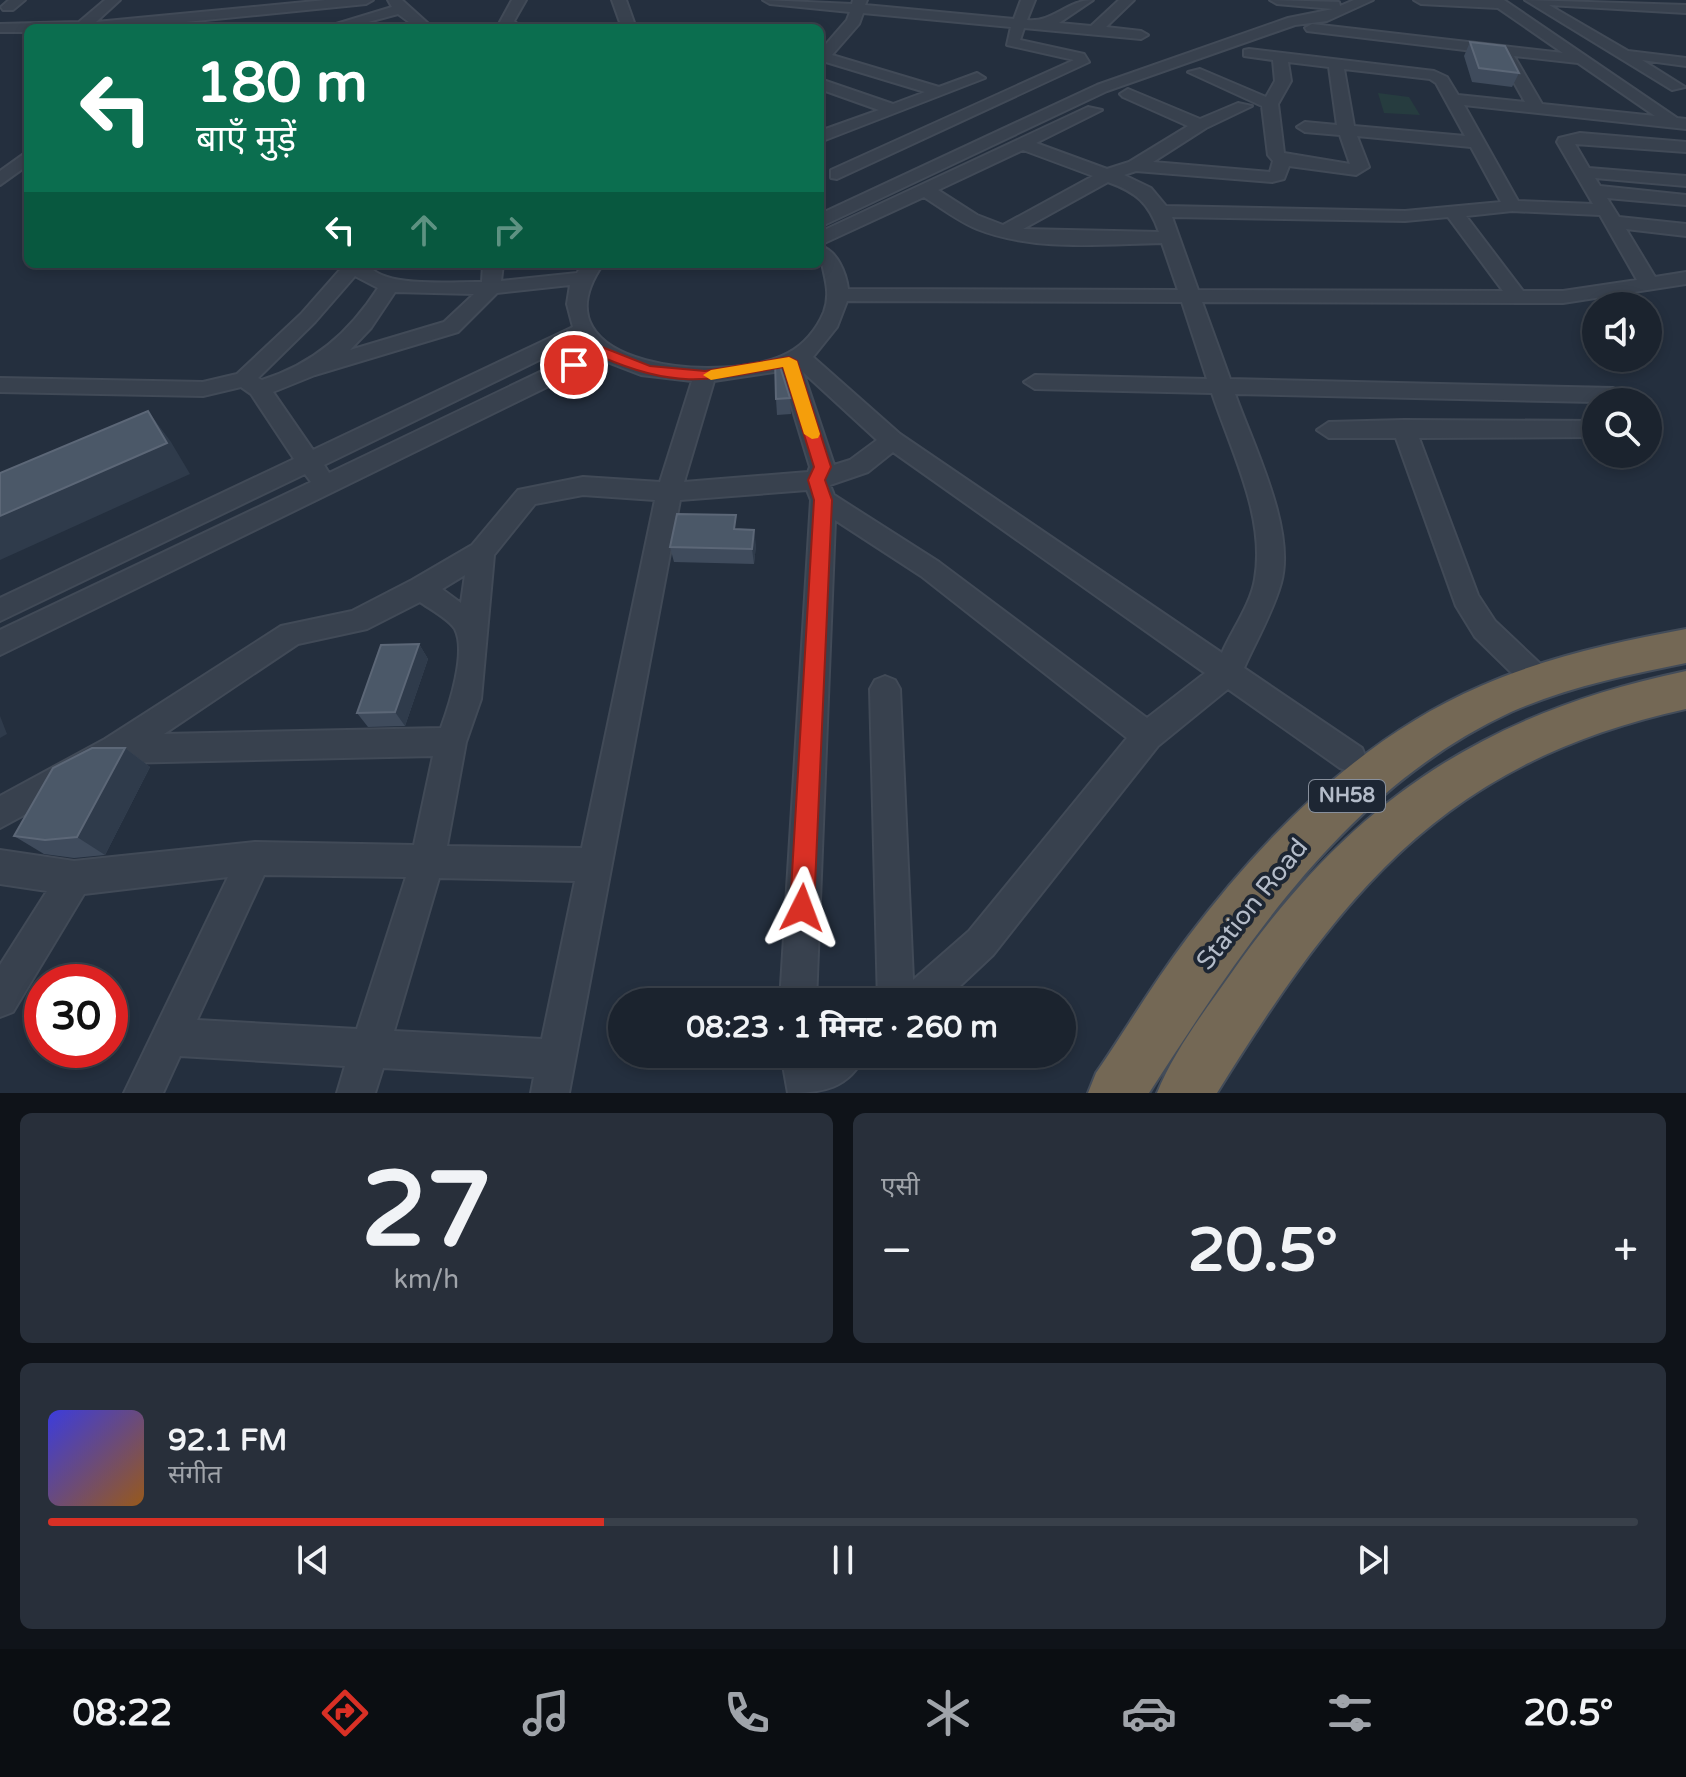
<!DOCTYPE html>
<html lang="hi">
<meta charset="utf-8">
<style>
body{margin:0;font-family:"Varela Round","Noto Sans Devanagari",sans-serif;background:#282f3a;color:#f1f3f6;height:100vh;display:flex;flex-direction:column;font-size:30px;white-space:nowrap}
*{box-sizing:border-box;margin:0}
p{font-size:26px;color:#a0a4aa}
.icon{flex:none;width:44px;height:44px;fill:none;stroke:currentColor;stroke-width:2;stroke-linecap:round;stroke-linejoin:round}
.map{position:relative;height:1093px;overflow:hidden}
.sheet{display:flex;flex-direction:column;gap:20px;padding:20px;background:#0f1319;flex:1}
.sheet>*{flex:none}
.hud{position:absolute;left:24px;top:24px;width:800px;height:244px;border-radius:12px;box-shadow:0 4px 12px #0003,0 0 0 2px #39404a;background:#0b6e4f;color:#fff;overflow:hidden}
.buttons{position:absolute;left:1582px;top:292px;display:grid;gap:16px}
.buttons a{display:grid;place-items:center;width:80px;height:80px;border-radius:50%;background:#1b232e;box-shadow:0 4px 12px #0003,0 0 0 2px #39404a;font-size:40px}
.speed{position:absolute;left:24px;top:964px;display:flex;gap:16px;font-size:40px;font-weight:700;text-align:center}
.speed>*{display:grid;place-content:center;width:104px;height:104px;border-radius:50%;background:#1b232e;box-shadow:0 4px 12px #0003,0 0 0 2px #39404a;line-height:1}
.speed .limit{border:12px solid #d22;background:#fff;color:#111}
.pin{position:absolute;display:grid;place-items:center;width:68px;height:68px;color:#fff;margin:-34px;border:4px solid #fff;border-radius:50%;box-shadow:0 2px 8px #0007}
.me{position:absolute;width:88px;margin:-44px;rotate:3deg;stroke-linejoin:round;filter:drop-shadow(0 0 6px #0008)}
.turn{display:flex;align-items:center;gap:28px;height:168px;padding:0 40px;font-size:36px}
.turn .icon{width:104px;height:104px;stroke-width:2.5}
.turn b{display:block;font-size:56px;line-height:68px}
.lanes{display:flex;align-items:center;height:76px;padding:0 40px;background:#0003;justify-content:center;gap:40px;direction:ltr}
.lanes .off{opacity:.35}
.big{font-size:60px;font-weight:700;line-height:1.1}
.sheet .widget{flex:1;display:flex;flex-direction:column;justify-content:center;gap:12px;min-width:0;padding:0 28px;border-radius:12px;background:#282f3a}
.sheet .dial{align-items:center;gap:0}
.dial b{font-size:104px;line-height:1}
.song{display:flex;align-items:center;gap:24px}
.cover{width:96px;height:96px;border-radius:12px;background:linear-gradient(135deg,hsl(240 70% 55%),hsl(30 70% 35%))}
.played{height:8px;border-radius:4px;background:linear-gradient(90deg,#d93025 35%,#39404a 35%)}
.keys{display:flex;justify-content:space-around;direction:ltr}
.heat{display:flex;justify-content:space-between;align-items:center;font-size:44px;direction:ltr}
.sheet .tiles{flex:1;display:grid;gap:20px;grid-template-columns:1fr 1fr}
.widget:last-child{grid-column:span 2}
.trip{position:absolute;left:608px;top:988px;width:468px;height:80px;border-radius:40px;background:#1b232e;box-shadow:0 4px 12px #0003,0 0 0 2px #39404a;font-weight:700;line-height:80px;text-align:center}
.tab-bar{display:flex;height:128px;justify-content:space-around;align-items:center;background:#0b0e12;color:#a0a4aa}
.tab-bar .icon{width:56px;height:56px}
.tab-bar .on{color:#d93025}
.tab-bar b{font-size:36px;color:#f1f3f6}
.map>svg:first-child{display:block}
.green{fill:#263c3f}
.lines{fill:none;stroke-linecap:round;stroke-linejoin:round}
.minor-casing{stroke:#414a57;stroke-width:4}
.highway-casing{stroke:#434c59;stroke-width:4}
.minor{fill:#38414e;fill-rule:evenodd}
.highway{fill:#746855;fill-rule:evenodd}
.wall{fill:#3f4b5c}
.shaded-wall{fill:#2f3b4b}
.building{fill:#4b5868;stroke:#5c6777;stroke-width:2}
.route{fill:#d93025;stroke:#8d1f18;stroke-width:2}
.slow{fill:#f59e0b}
.labels{text-anchor:middle;dominant-baseline:central;stroke-width:8;stroke-linejoin:round;paint-order:stroke}
.shield{fill:#1d2633;stroke:#878f9c;stroke-width:2}
.shield-label{font-size:20px;font-weight:bold;fill:#b4bcc9}
.near-street-label{font-size:26px;fill:#b4bcc9;stroke:#1d2633}
</style>
<div class="map">
<svg width="1686" height="1093" viewBox="0 0 1686 1093">
<rect width="100%" height="100%" fill="#242f3e"/>
<path class="green" d="M 1378,93 L 1409,97 L 1420,115 L 1384,113 Z"/>
<g class="lines">
<g class="minor-casing">
<path id="minor" d="M 9,0 L 25,0 L 13,10 L 3,10 L 1,7 Z
M 105,0 L 120,0 L 96,22 L 326,0 L 373,0 L 366,4 L 125,28 L 28,28 L 28,32 L 0,32 L 0,24 L 79,22 Z
M 388,0 L 402,0 L 433,28 L 417,28 L 398,14 L 346,28 L 323,28 L 392,7 Z
M 512,0 L 526,0 L 514,21 L 521,28 L 506,28 L 500,22 Z
M 612,0 L 626,0 L 636,28 L 622,28 Z
M 763,0 L 852,4 L 853,0 L 867,0 L 865,5 L 1014,19 L 1021,0 L 1035,0 L 1027,20 C 1053,23 1067,0 1093,0 L 1059,23 L 1091,26 L 1119,0 L 1134,0 L 1106,27 L 1141,31 L 1148,35 L 1141,39 L 1024,28 L 1020,40 L 1084,54 L 1089,62 L 837,179 L 831,178 L 831,170 L 1074,60 L 1007,45 L 1011,27 L 863,13 L 859,24 L 832,55 L 939,87 L 977,73 L 985,78 L 820,142 L 820,131 L 879,110 L 820,89 L 820,79 L 893,104 L 925,92 L 826,62 L 820,64 L 820,51 L 847,20 L 850,12 L 770,4 Z
M 1270,0 L 1339,2 L 1340,6 L 1354,0 L 1373,0 L 1327,21 L 1295,25 L 1107,91 L 820,227 L 820,214 L 1097,85 L 1288,18 L 1333,9 L 1277,4 Z
M 1414,0 L 1504,0 L 1677,118 L 1686,119 L 1686,129 L 1464,105 L 1518,201 L 1593,204 L 1557,142 L 1559,138 L 1580,133 L 1686,142 L 1686,152 L 1575,144 L 1589,168 L 1686,176 L 1686,186 L 1595,178 L 1600,186 L 1686,195 L 1686,205 L 1607,198 L 1619,217 L 1686,224 L 1686,236 L 1626,229 L 1655,277 L 1686,272 L 1686,284 L 1563,303 L 1202,302 L 1230,379 L 1613,388 L 1624,395 L 1615,402 L 1596,402 L 1235,394 C 1253,445 1296,529 1281,583 C 1273,612 1256,641 1244,668 L 1362,748 L 1366,758 L 1362,768 L 1351,772 L 1340,768 L 1228,689 L 1158,746 L 993,955 L 943,1002 L 878,1002 L 870,689 L 875,680 L 885,676 L 895,680 L 900,689 L 913,980 L 969,931 L 1127,738 L 921,576 L 835,520 L 816,1002 L 780,1002 L 811,500 L 807,490 L 680,500 L 569,1093 L 531,1093 L 534,1077 L 383,1068 L 375,1093 L 337,1093 L 345,1066 L 180,1056 L 163,1093 L 124,1093 L 228,877 L 84,894 L 13,1012 L 0,1017 L 0,965 L 47,891 L 0,884 L 0,850 L 74,861 L 255,842 L 414,845 L 433,756 L 120,763 L 0,828 L 0,796 L 105,739 L 281,626 L 352,611 L 412,580 L 472,545 L 518,490 L 583,477 L 660,482 L 692,381 L 641,375 L 602,360 L 0,655 L 0,630 L 311,482 L 305,474 L 0,621 L 0,598 L 294,459 L 251,394 L 241,387 L 203,396 L 0,392 L 0,378 L 203,382 L 237,374 L 301,314 L 345,264 L 368,264 C 381,289 455,281 482,282 L 483,264 L 503,264 L 501,281 L 577,273 L 583,264 L 603,264 C 529,370 729,385 788,353 C 804,345 817,329 824,312 C 833,288 820,269 820,246 C 837,250 846,273 848,289 L 1178,290 L 1162,243 C 1102,244 1035,252 977,229 C 958,221 941,208 924,197 L 820,245 L 820,232 L 1088,107 L 1102,110 L 1036,143 L 1107,169 L 1129,162 L 1188,126 L 1123,97 L 1120,94 L 1128,89 L 1200,119 L 1238,103 L 1252,106 L 1206,128 L 1153,162 L 1270,172 L 1273,161 L 1268,155 L 1262,106 L 1188,72 L 1200,69 L 1266,97 L 1275,81 L 1273,60 L 1244,56 L 1244,50 L 1249,49 L 1434,71 L 1447,77 L 1458,95 L 1525,102 L 1498,54 L 1307,31 L 1305,28 L 1312,24 L 1563,53 L 1498,8 L 1421,4 ZM 1514,56 L 1578,63 L 1655,116 L 1542,104 ZM 1288,62 L 1329,67 L 1337,125 L 1305,122 L 1297,127 L 1305,132 L 1340,135 L 1350,164 L 1284,153 L 1278,104 L 1291,81 ZM 1344,69 L 1430,79 L 1436,83 L 1465,136 L 1354,126 ZM 1357,136 L 1471,147 L 1501,202 L 1405,211 L 1166,206 L 1151,188 L 1124,175 L 1136,171 L 1272,182 L 1284,179 L 1289,166 L 1356,175 L 1369,167 ZM 1023,150 L 1093,176 L 1003,225 L 977,215 L 938,190 ZM 1108,182 C 1136,192 1149,203 1159,232 L 1023,229 ZM 1512,211 L 1600,215 L 1637,280 L 1563,291 L 1523,291 L 1466,216 ZM 1172,217 L 1405,221 L 1448,217 L 1503,291 L 1198,290 ZM 355,276 L 378,288 C 349,333 313,364 262,380 L 258,378 L 315,322 ZM 570,285 L 567,304 L 573,327 L 313,450 L 273,392 L 315,375 L 458,332 L 497,293 ZM 395,292 L 474,294 L 444,322 L 350,350 L 371,328 ZM 847,301 L 1182,302 L 1207,379 L 1035,375 L 1024,382 L 1035,389 L 1212,393 C 1231,451 1266,517 1255,579 C 1251,604 1232,630 1222,653 L 900,434 L 813,357 L 837,327 ZM 580,340 L 588,349 L 329,473 L 324,465 ZM 781,371 L 810,467 L 808,472 L 684,482 L 714,381 ZM 803,372 L 877,440 L 850,460 L 834,465 ZM 893,452 L 1205,673 L 1147,718 L 939,562 L 834,495 L 830,485 L 868,472 ZM 583,495 L 655,500 L 582,848 L 447,846 L 466,742 L 481,699 L 494,555 L 535,504 ZM 465,575 L 461,603 L 442,589 ZM 420,602 C 430,609 449,619 455,629 C 467,652 449,706 441,728 L 164,734 L 298,644 L 367,629 ZM 264,875 L 406,877 L 357,1029 L 197,1020 ZM 439,878 L 575,881 L 542,1039 L 394,1031 Z
M 1525,0 L 1686,5 L 1686,13 L 1549,5 L 1628,51 L 1686,58 L 1686,66 L 1642,60 L 1685,87 L 1672,90 Z
M 28,151 L 28,165 L 0,185 L 0,171 Z
M 1404,420 L 1596,421 L 1596,437 L 1419,438 L 1478,595 L 1495,621 L 1549,672 L 1554,681 L 1549,690 L 1539,694 L 1529,690 L 1475,637 L 1456,606 L 1396,438 L 1329,438 L 1317,430 L 1329,422 Z
M 781,1054 L 865,1054 C 850,1089 821,1093 788,1093 Z"/>
</g>
<g class="highway-casing">
<path id="highway" d="M 1686,629 L 1686,663 C 1627,675 1567,687 1511,712 C 1345,789 1245,945 1149,1093 L 1088,1093 L 1096,1073 C 1127,1028 1155,980 1188,937 C 1266,834 1362,737 1481,686 C 1547,657 1616,642 1686,629 Z
M 1686,671 L 1686,709 C 1444,762 1342,892 1217,1093 L 1157,1093 C 1174,1051 1204,1012 1230,975 C 1350,803 1481,714 1686,671 Z"/>
</g>
<use href="#minor" class="minor"/>
<use href="#highway" class="highway"/>
</g>
<path class="wall" d="M 1470,42 L 1519,73 L 1512,87 L 1472,82 L 1464,56 Z
M 790,398 L 791,414 L 777,415 L 776,399 Z
M 738,530 L 756,545 L 754,564 L 674,562 L 670,547 Z
M 419,644 L 428,659 L 405,726 L 368,727 L 357,713 Z
M 125,748 L 150,767 L 105,855 L 74,858 L 44,854 L 14,836 Z"/>
<path class="shaded-wall" d="M 148,411 L 171,442 L 190,474 L 0,560 L 0,516 Z
M 754,530 L 756,545 L 754,564 L 752,549 Z
M 419,644 L 428,659 L 405,726 L 395,712 Z
M 0,716 L 7,734 L 0,738 Z
M 125,748 L 150,767 L 105,855 L 77,837 Z"/>
<path class="building" d="M 1470,42 L 1505,46 L 1519,73 L 1479,68 Z
M 775,360 L 778,360 L 790,398 L 776,399 Z
M 148,411 L 167,443 L 0,516 L 0,473 Z
M 677,514 L 736,515 L 734,529 L 754,530 L 752,549 L 670,547 Z
M 419,644 L 395,712 L 357,713 L 381,645 Z
M 92,748 L 125,748 L 77,837 L 45,840 L 14,836 L 53,768 Z"/>
<path class="route" d="M 602,347 L 650,366 L 705,371 L 789,357 L 797,361 L 831,467 L 825,480 L 832,500 L 814,908 L 811,916 L 802,920 L 794,916 L 790,908 L 814,500 L 808,480 L 814,467 L 783,367 C 708,381 675,389 602,357 L 574,370 L 567,365 Z"/>
<path class="slow" d="M 789,357 L 797,361 L 820,434 L 818,438 L 812,439 L 804,434 L 783,367 L 711,380 L 703,375 L 711,370 Z"/>
<g class="labels">
<rect class="shield" x="1309" y="780" width="76" height="32" rx="6"/>
<g class="shield-label">
<text x="1347" y="796">NH58</text>
</g>
<g class="near-street-label">
<text transform="translate(1252 904) rotate(-51)">Station Road</text>
</g>
</g>
</svg>
<div class="buttons">
<a><svg class="icon" aria-label="sound" viewBox="0 0 24 24"><path d="M4 9h4l5-4v14l-5-4H4zM17 9q2 3 0 6"/></svg></a>
<a><svg class="icon" aria-label="search" viewBox="0 0 24 24"><circle cx="10" cy="10" r="6"/><path d="M15 15l6 6"/></svg></a>
</div>
<div class="speed"><div class="limit">30</div></div>
<div class="pin" style="left:574px;top:365px;background:#d93025"><svg class="icon" aria-label="arrive" viewBox="0 0 24 24"><path d="M6 21V4h12l-3 4 3 4H6"/></svg></div>
<svg class="me" style="left:802px;top:908px" viewBox="-20 -20 40 40"><path d="M0-17L14 15 0 8-14 15z" fill="#d93025" stroke="#fff" stroke-width="4"/></svg>
<div class="trip">08:23 · 1 मिनट · 260 m</div>
<div class="hud">
<div class="turn"><svg class="icon" aria-label="left" viewBox="0 0 24 24"><path d="M17 20v-9H6M10 6l-5 5 5 5"/></svg><div><b>180 m</b>बाएँ मुड़ें</div></div>
<div class="lanes"><svg class="icon" aria-label="left" viewBox="0 0 24 24"><path d="M17 20v-9H6M10 6l-5 5 5 5"/></svg><svg class="icon off" aria-label="ahead" viewBox="0 0 24 24"><path d="M12 20V5M6 11l6-6 6 6"/></svg><svg class="icon off" aria-label="right" viewBox="0 0 24 24"><path d="M7 20v-9h11M14 6l5 5-5 5"/></svg></div>
</div>
</div>
<section class="sheet">
<div class="tiles">
<div class="widget dial"><b>27</b><p>km/h</p></div>
<div class="widget"><p>एसी</p>
<div class="heat"><a>−</a><b class="big">20.5°</b><a>+</a></div>
</div>
<div class="widget">
<div class="song"><i class="cover"></i><div><b>92.1 FM</b><p>संगीत</p></div></div>
<div class="played"></div>
<div class="keys"><svg class="icon" aria-label="previous" viewBox="0 0 24 24"><path d="M18 5L8 12l10 7zM5 5v14"/></svg><svg class="icon" aria-label="pause" viewBox="0 0 24 24"><path d="M8 5v14M16 5v14"/></svg><svg class="icon" aria-label="next" viewBox="0 0 24 24"><path d="M6 5l10 7-10 7zM19 5v14"/></svg></div>
</div>
</div>
</section>
<nav class="tab-bar">
<b>08:22</b>
<svg class="icon on" aria-label="directions" viewBox="0 0 24 24"><path d="M12 3l9 9-9 9-9-9zM9 14v-3h6M13 9l2 2-2 2"/></svg>
<svg class="icon" aria-label="music" viewBox="0 0 24 24"><path d="M9 18V5l10-2v13"/><circle cx="6" cy="18" r="3"/><circle cx="16" cy="16" r="3"/></svg>
<svg class="icon" aria-label="phone" viewBox="0 0 24 24"><path d="M5 4h4l2 5-3 2q2 4 5 5l2-3 5 2v4C11 20 4 13 5 4z"/></svg>
<svg class="icon" aria-label="climate" viewBox="0 0 24 24"><path d="M12 3v18M4 7l16 10M4 17L20 7"/></svg>
<svg class="icon" aria-label="car" viewBox="0 0 24 24"><path d="M5 17H2v-5l4-1 3-4h7l3 4 3 1v5h-3M9 17h6M6 11h13"/><circle cx="7" cy="17" r="2"/><circle cx="17" cy="17" r="2"/></svg>
<svg class="icon" aria-label="filters" viewBox="0 0 24 24"><path d="M4 7h16M4 17h16"/><circle cx="9" cy="7" r="2"/><circle cx="15" cy="17" r="2"/></svg>
<b>20.5°</b>
</nav>
